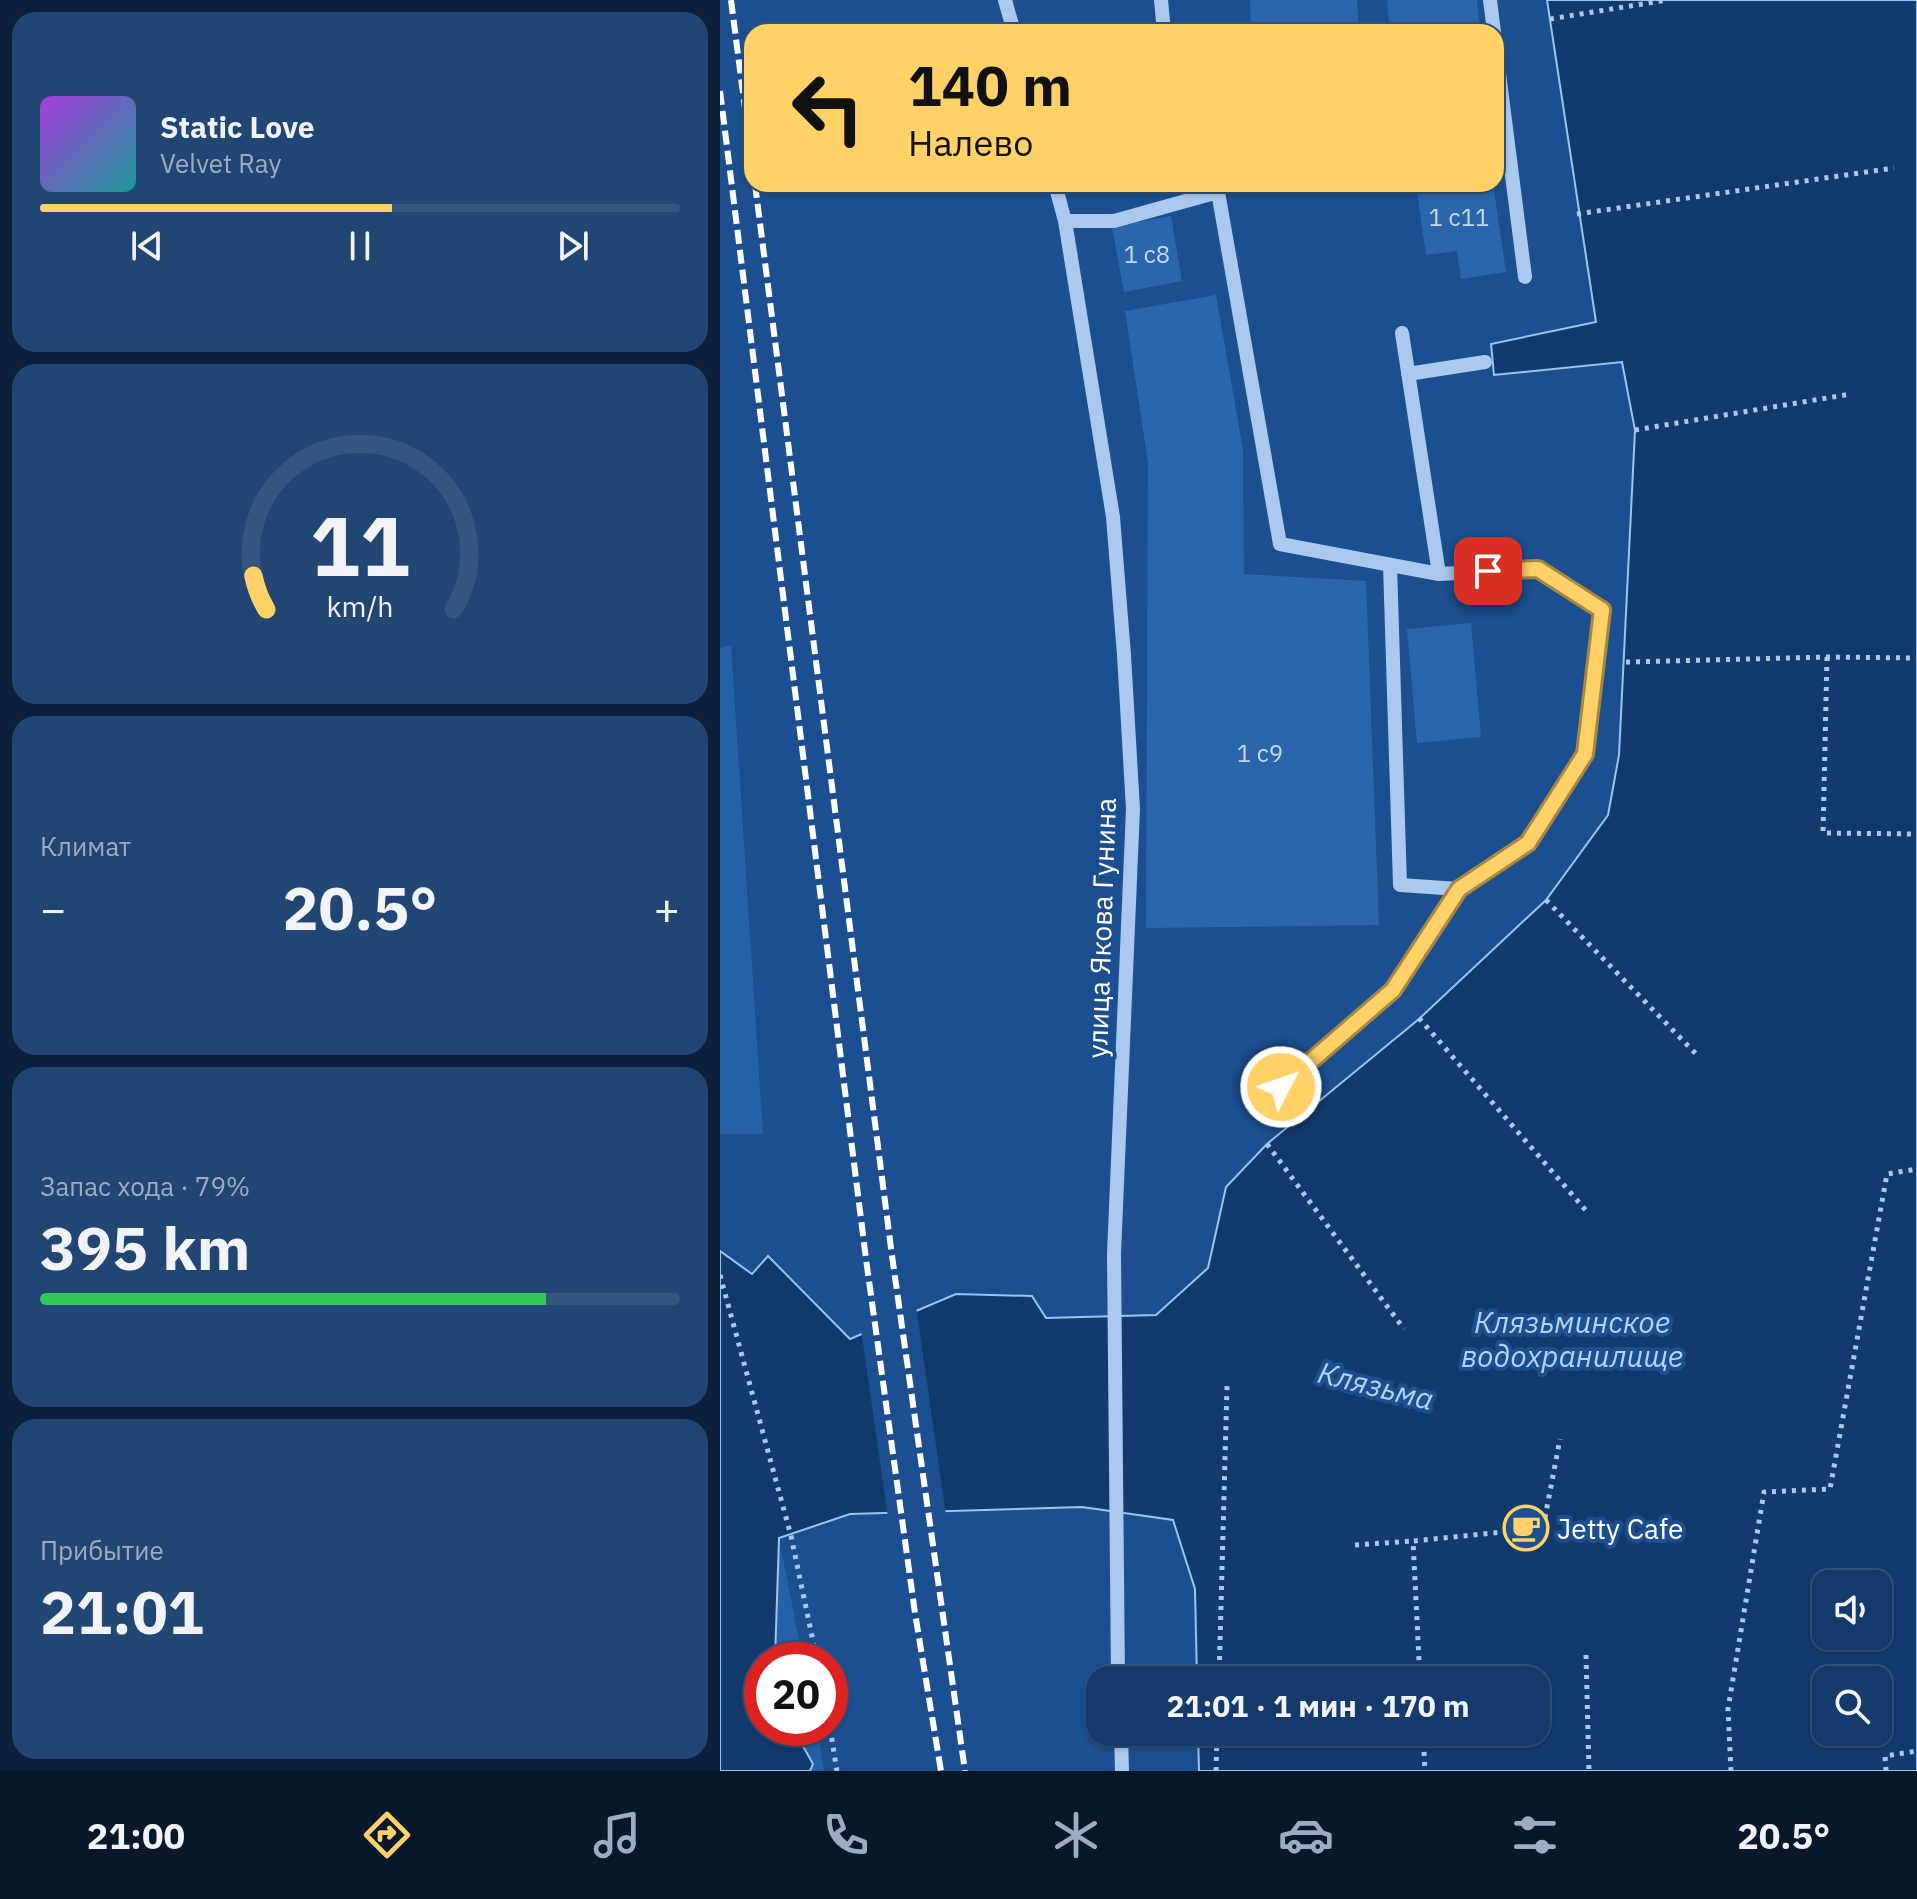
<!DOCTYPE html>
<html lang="ru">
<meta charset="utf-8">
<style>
body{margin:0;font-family:"IBM Plex Sans",sans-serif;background:#214673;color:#f1f3f6;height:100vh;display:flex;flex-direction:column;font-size:30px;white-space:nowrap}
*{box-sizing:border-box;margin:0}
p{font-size:26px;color:#9dadc1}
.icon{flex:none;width:44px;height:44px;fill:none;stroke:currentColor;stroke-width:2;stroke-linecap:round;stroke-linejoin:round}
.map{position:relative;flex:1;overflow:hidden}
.sheet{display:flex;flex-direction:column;gap:12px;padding:12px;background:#0b203b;width:720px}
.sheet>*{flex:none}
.hud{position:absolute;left:24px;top:24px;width:760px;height:168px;border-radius:24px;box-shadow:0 2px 6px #0004,0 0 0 2px #33557e;background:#ffd166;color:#111;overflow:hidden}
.buttons{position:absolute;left:1092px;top:1570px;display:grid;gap:16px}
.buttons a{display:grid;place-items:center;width:80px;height:80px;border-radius:16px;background:#143b6b;box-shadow:0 2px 6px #0004,0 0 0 2px #33557e;font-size:40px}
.speed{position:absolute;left:24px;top:1642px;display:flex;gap:16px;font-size:40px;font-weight:700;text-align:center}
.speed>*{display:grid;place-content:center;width:104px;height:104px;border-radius:50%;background:#143b6b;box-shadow:0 2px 6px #0004,0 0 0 2px #33557e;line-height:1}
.speed .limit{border:12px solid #d22;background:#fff;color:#111}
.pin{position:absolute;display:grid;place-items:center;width:68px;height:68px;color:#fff;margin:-34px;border-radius:16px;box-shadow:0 4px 12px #0006}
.me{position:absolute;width:88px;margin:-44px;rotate:49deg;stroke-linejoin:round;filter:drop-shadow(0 0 6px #0008)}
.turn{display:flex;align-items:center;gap:28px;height:168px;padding:0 32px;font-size:36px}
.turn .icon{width:104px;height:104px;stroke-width:2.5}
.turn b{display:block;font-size:56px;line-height:68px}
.big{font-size:60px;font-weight:700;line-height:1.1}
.sheet .widget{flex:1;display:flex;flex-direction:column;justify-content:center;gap:12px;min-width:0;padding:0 28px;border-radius:24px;background:#214673}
.sheet .dial{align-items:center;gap:0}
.dial svg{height:208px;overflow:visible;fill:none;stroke:#33557e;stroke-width:7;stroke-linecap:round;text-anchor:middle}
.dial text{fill:#f1f3f6;stroke:none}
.song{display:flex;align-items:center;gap:24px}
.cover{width:96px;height:96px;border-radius:12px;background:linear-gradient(135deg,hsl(280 70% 55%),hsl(180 70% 35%))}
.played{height:8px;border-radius:4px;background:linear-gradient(90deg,#ffd166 55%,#33557e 55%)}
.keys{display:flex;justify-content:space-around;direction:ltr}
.heat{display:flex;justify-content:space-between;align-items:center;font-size:44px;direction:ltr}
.charge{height:12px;border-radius:6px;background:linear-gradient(90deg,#34c759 79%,#33557e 0)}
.trip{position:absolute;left:366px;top:1666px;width:464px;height:80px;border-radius:24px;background:#143b6b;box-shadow:0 2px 6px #0004,0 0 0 2px #33557e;font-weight:700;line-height:80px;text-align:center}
.tabs{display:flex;height:128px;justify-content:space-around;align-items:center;background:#08182b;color:#9dadc1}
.tabs .icon{width:56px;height:56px}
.tabs .current{color:#ffd166}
.tabs b{font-size:36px;color:#f1f3f6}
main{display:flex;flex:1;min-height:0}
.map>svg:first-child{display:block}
.green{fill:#2461a8}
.water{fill:#123a6d;stroke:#9cc4f0;stroke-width:2;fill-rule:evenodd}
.pier{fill:#1b4f8f}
.building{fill:#2a66ad}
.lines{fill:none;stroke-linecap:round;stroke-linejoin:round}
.path{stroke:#a9c9ee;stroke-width:5;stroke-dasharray:4 6;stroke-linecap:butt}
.minor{stroke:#a9c9ee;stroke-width:14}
.rail{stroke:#fff;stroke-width:6;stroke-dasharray:14 6;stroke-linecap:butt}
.route-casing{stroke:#a68842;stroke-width:20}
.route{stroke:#ffd166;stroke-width:14}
.labels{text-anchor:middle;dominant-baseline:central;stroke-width:8;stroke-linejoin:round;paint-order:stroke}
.number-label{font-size:24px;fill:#cad9ea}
.street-label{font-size:28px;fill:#fff;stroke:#1b4f8f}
.poi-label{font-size:28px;fill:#fff;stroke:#1b4f8f;text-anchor:start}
.water-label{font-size:30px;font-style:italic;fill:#b5d3f5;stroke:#1b4f8f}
</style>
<main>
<section class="sheet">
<div class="widget">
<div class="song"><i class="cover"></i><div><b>Static Love</b><p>Velvet Ray</p></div></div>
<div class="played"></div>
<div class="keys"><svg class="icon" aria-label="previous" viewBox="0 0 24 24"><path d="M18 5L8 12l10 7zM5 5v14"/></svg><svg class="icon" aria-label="pause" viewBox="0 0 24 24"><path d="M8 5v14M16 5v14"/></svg><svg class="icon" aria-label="next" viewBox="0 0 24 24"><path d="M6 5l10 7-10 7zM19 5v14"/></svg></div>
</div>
<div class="widget dial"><svg viewBox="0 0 100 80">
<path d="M14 69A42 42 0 1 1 86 69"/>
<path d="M14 69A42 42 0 0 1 9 56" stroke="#ffd166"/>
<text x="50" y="56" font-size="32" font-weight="700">11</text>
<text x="50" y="72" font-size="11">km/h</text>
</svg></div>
<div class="widget"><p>Климат</p>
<div class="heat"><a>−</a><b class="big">20.5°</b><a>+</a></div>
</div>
<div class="widget"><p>Запас хода · 79%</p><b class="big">395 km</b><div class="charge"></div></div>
<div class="widget"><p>Прибытие</p><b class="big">21:01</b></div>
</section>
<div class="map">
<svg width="1197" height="1771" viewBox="0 0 1197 1771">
<rect width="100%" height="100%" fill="#1b4f8f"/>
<path class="green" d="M 11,645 L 43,1134 L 0,1134 L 0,648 Z
M 59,1538 L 83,1660 L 55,1660 Z
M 73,1728 L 97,1728 L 104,1771 L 90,1771 L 93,1764 Z"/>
<path class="water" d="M 827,0 L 1197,0 L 1197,1771 L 479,1771 L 478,1732 L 816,1732 L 816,1680 L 477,1680 L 475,1589 L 453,1520 L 362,1507 L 130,1514 L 59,1538 L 55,1660 L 42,1660 L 42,1728 L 73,1728 L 93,1764 L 90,1771 L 0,1771 L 0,1251 L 32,1274 L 48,1256 L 130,1339 L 236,1294 L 312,1296 L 326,1318 L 436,1315 L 488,1268 L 506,1187 L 547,1144 L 699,1019 L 826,900 L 888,815 L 899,755 L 915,430 L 902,362 L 774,375 L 771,344 L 876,322 ZM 1106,1584 L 1158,1584 L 1158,1636 L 1106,1636 ZM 1106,1680 L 1158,1680 L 1158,1732 L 1106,1732 Z"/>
<path class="pier" d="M 196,1306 L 226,1515 L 168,1517 L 141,1330 Z"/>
<path class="building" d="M 530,0 L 637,0 L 639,32 L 531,32 Z
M 667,0 L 757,0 L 760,32 L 670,32 Z
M 696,184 L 773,184 L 786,272 L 741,279 L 737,251 L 706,255 Z
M 451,216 L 462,281 L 404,292 L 392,227 Z
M 496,295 L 523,450 L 524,574 L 646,581 L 659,925 L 426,928 L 428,462 L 405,311 Z
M 751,623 L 761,737 L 697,743 L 687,629 Z"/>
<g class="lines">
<path class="path" d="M 830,19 L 947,0
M 857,214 L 1174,168
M 915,430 L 1131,394
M 1107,657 L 1103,833 L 1197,834
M 906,662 L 1107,657 L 1197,658
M 826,900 L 979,1057
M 699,1018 L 869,1214
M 547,1144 L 684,1329
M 0,1275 L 71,1536 L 97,1660
M 635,1545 L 693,1541
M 866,1655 L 869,1771
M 499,1680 L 507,1386
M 700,1680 L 693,1541 L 823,1528 L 840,1439
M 110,1728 L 117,1771
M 703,1732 L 705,1771
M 496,1771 L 497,1732
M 1011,1771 L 1008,1709 L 1044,1492 L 1110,1489 L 1167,1174 L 1197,1169
M 1166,1771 L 1165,1756 L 1197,1751"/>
<path class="minor" d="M 285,0 L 294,32
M 441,0 L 444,32
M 770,0 L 774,32
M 776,50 L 805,277
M 335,184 L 345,221 L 393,517 L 404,655 L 413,809 L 394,1254 L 398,1680
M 492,184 L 498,192 L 560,544 L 719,574 L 818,569 L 882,610 L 865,754 L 808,843 L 739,889 L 680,885 L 670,565
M 345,221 L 394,221 L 498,192
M 682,333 L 719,574
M 688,374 L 765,362
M 561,1087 L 673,990 L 739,889
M 401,1732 L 402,1771"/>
<path class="rail" d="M 11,0 L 32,163
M 0,91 L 146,1259 L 195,1613 L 221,1771
M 35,184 L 172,1256 L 245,1771"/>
</g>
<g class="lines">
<g class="route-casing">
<path id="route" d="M 561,1087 L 673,990 L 739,889 L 808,843 L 865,754 L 882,610 L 818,569 L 768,571"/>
</g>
<use href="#route" class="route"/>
</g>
<defs>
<g id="cafe-ring" transform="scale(2.3)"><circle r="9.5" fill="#1b4f8f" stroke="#ffd166" stroke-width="1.5"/><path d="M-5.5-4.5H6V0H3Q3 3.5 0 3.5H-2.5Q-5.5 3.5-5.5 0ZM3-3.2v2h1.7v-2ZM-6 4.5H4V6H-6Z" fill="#ffd166"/></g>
</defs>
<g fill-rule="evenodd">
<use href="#cafe-ring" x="806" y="1528"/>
</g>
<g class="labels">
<g class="number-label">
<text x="739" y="217">1 с11</text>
<text x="427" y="254">1 с8</text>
<text x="540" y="753">1 с9</text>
</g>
<g class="street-label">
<text transform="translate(381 928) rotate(-88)">улица Якова Гунина</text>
</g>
<g class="poi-label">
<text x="837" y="1528">Jetty Cafe</text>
</g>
<g class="water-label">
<text x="852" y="1321">Клязьминское<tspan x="852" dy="34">водохранилище</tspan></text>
<text transform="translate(656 1385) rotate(14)">Клязьма</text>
</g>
</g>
</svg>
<div class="buttons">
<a><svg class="icon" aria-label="sound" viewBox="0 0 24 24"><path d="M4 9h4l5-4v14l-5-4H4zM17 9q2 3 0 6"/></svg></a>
<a><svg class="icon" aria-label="search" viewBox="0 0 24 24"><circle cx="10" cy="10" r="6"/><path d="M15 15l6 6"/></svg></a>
</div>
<div class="speed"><div class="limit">20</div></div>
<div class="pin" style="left:768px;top:571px;background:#d93025"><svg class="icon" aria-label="arrive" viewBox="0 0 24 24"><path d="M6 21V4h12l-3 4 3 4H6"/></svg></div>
<svg class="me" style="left:561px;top:1087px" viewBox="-20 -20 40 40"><circle r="17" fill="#ffd166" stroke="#fff" stroke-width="3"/><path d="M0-11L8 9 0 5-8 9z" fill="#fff"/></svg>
<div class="trip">21:01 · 1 мин · 170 m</div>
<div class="hud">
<div class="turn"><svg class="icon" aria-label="left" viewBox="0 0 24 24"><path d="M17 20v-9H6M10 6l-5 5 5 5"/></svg><div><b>140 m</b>Налево</div></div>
</div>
</div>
</main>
<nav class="tabs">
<b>21:00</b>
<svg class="icon current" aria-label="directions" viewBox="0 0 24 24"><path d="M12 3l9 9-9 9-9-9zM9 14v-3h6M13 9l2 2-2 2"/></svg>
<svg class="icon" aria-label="music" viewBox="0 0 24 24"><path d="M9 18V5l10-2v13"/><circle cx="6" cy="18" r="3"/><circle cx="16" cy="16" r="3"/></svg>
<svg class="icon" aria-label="phone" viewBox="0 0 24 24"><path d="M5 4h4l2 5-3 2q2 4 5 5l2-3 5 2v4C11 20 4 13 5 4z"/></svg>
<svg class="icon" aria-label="climate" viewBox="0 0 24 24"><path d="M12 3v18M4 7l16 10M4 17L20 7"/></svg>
<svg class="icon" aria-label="car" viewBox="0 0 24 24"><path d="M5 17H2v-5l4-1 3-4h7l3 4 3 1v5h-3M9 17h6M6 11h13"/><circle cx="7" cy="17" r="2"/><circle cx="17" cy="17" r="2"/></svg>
<svg class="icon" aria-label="filters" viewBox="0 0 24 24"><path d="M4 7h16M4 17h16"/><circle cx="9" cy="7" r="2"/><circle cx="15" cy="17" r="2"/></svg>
<b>20.5°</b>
</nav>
